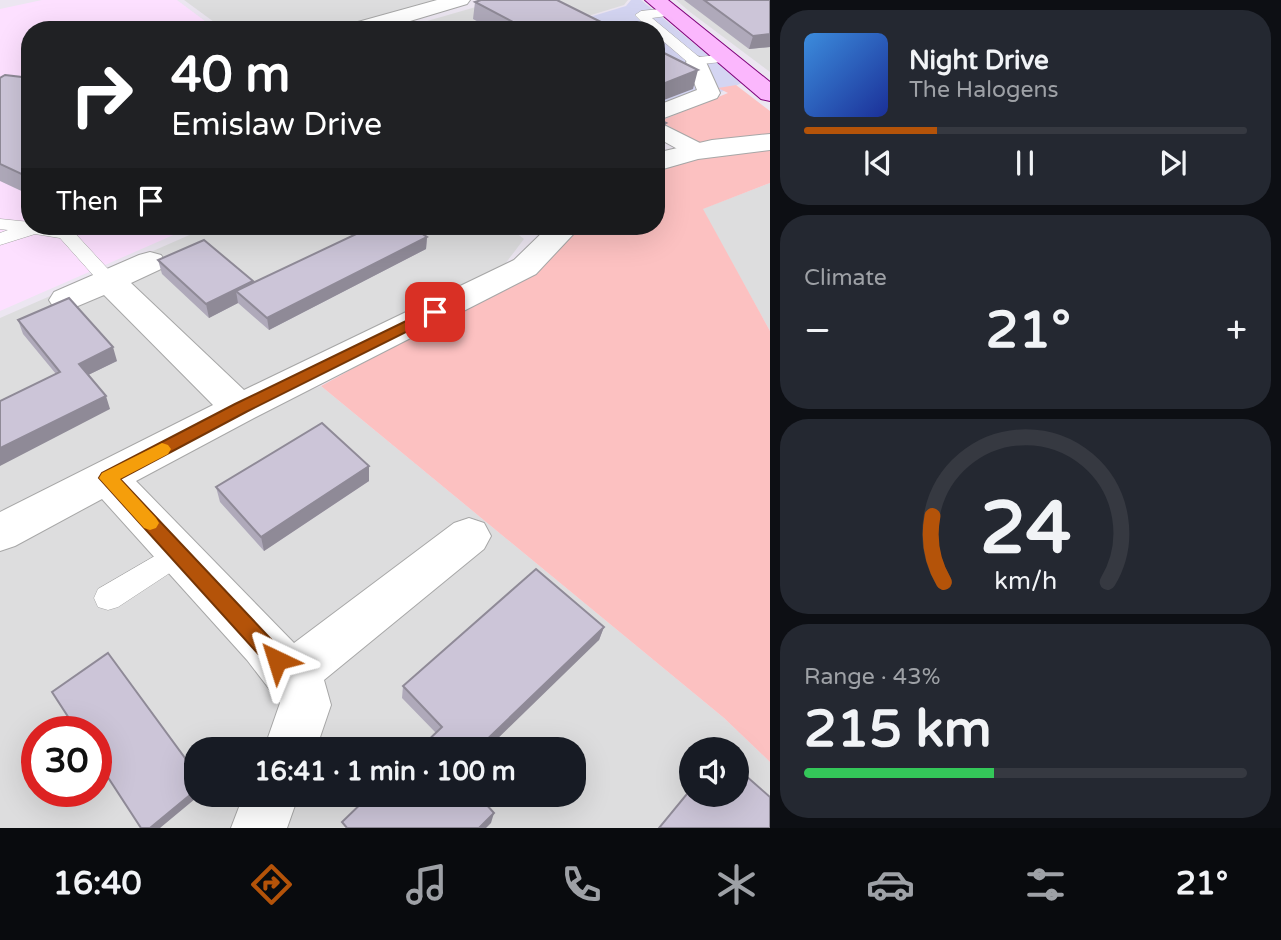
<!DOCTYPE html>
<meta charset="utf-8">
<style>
body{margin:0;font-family:"Varela Round",sans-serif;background:#242831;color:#f1f3f6;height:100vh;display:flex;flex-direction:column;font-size:26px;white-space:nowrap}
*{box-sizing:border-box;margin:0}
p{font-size:23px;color:#9ea1a6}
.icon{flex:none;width:38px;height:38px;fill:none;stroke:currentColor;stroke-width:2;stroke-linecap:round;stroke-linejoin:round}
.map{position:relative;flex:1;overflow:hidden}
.details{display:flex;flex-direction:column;gap:10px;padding:10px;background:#0d0f14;width:511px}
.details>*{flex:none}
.guide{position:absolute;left:21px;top:21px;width:644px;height:214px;border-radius:28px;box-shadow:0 7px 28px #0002;background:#202124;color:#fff;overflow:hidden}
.fabs{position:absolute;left:679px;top:737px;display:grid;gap:14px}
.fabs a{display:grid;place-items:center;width:70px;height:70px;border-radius:50%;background:#171b24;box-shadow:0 7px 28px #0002;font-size:35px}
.speed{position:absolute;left:21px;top:716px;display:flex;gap:14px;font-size:35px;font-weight:700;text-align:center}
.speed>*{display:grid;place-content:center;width:91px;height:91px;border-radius:50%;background:#171b24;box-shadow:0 7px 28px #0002;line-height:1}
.speed .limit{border:10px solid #d22;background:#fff;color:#111}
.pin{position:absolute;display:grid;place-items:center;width:60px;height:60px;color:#fff;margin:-30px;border-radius:14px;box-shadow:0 4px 10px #0006}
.me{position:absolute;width:77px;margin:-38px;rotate:319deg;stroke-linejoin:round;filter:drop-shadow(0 0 5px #0008)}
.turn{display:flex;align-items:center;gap:24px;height:147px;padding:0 35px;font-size:32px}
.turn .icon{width:91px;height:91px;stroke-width:2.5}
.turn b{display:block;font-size:49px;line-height:60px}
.then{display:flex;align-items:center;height:66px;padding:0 35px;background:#0003;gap:14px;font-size:26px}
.big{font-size:52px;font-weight:700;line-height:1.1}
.details .tile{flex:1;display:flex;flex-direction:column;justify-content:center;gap:10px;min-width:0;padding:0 24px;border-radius:28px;background:#242831}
.details .dial{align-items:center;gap:0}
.dial svg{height:182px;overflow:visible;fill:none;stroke:#363941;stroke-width:7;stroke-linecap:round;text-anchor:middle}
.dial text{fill:#f1f3f6;stroke:none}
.song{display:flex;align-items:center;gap:21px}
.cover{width:84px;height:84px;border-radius:10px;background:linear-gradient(135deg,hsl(210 70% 55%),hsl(230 70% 35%))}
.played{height:7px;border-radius:4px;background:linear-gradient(90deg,#b45309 30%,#363941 30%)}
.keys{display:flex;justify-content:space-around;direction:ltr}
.heat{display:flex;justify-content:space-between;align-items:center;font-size:38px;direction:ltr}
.charge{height:10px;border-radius:5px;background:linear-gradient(90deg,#34c759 43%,#363941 0)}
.trip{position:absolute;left:184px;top:737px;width:402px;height:70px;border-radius:28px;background:#171b24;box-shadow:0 7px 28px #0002;font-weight:700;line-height:70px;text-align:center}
.menu{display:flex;height:112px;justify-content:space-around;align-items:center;background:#090b0e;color:#9ea1a6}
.menu .icon{width:49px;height:49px}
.menu .current{color:#b45309}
.menu b{font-size:32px;color:#f1f3f6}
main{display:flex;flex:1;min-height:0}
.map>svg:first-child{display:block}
.residential{fill:#ddddde;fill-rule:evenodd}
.commercial{fill:#d4d5f2}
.education{fill:#fde0ff}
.park{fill:#fcc1c1}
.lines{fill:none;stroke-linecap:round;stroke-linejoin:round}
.service-casing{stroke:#a7a7a7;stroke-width:1}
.pedestrian-casing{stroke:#a7a7a7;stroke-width:2}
.minor-casing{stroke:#a7a7a7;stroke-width:2}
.secondary-casing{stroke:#7d0079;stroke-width:2}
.service{fill:#fff;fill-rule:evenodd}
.pedestrian{fill:#fff;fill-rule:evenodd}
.minor{fill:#fff;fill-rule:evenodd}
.secondary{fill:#fbb7fd;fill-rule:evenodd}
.wall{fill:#afa9ba}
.shaded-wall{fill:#8f8a97}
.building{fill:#ccc5d8;stroke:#8f8a97;stroke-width:2}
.route{fill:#b45309;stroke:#753606;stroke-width:2}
.slow{fill:#f59e0b}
</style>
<main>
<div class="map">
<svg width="770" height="828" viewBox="0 0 770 828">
<rect width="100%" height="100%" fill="#ece6f1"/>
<path class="residential" d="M 184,0 L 438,0 L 333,30 L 225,30 Z
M 500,0 L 628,0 L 624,5 L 542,30 L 396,30 Z
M 676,0 L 770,0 L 770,72 L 690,12 Z
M 770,183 L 770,331 L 702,209 Z
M 210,226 L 507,226 L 524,239 L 505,264 L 0,522 L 0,318 Z
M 321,386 L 724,718 L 770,762 L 770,828 L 0,828 L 0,543 L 227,423 ZM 37,732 L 96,732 L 96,791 L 37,791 ZM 196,749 L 574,749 L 574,794 L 196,794 ZM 691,749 L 737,749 L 737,794 L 691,794 Z"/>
<path class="commercial" d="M 631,0 L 641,0 L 742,83 L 656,120 L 656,30 L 547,30 L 626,6 Z"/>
<path class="education" d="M 42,0 L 177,0 L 217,30 L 30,30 L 30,226 L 194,226 L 0,311 L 0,9 Z"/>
<path class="park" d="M 736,85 L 770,111 L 770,183 L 703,209 L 770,331 L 770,762 L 724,718 L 321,386 L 529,272 L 575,226 L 656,226 L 656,168 L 708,149 L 660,121 L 728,93 L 718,88 Z"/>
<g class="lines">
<g class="service-casing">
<path id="service" d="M 670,8 L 676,12 L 674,15 L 652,18 L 699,57 L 727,54 L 734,58 L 732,61 L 691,65 L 656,35 L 656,30 L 650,30 L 635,15 L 641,11 Z
M 0,219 L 30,222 L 30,226 L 51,226 L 72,230 L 119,281 L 116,285 L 102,285 L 60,238 L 35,234 L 0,245 L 0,233 L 8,230 L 0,229 Z
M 179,542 L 188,545 L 192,553 L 188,561 L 118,607 L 108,610 L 98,607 L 94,598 L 98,589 Z"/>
</g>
<g class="pedestrian-casing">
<path id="pedestrian" d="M 696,56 L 703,58 L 706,62 L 720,93 L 717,98 L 656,121 L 656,106 L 697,90 L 686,62 L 689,58 Z
M 656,121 L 706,146 L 710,151 L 706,156 L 690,156 L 656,137 Z"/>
</g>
<g class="minor-casing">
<path id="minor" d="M 437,0 L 470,0 L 467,4 L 380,30 L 344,30 L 347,25 Z
M 770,134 L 770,150 L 698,159 L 656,171 L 656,153 L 660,152 L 712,140 Z
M 549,226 L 581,226 L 536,274 L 254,418 L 136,481 L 294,643 L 454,523 L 469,518 L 484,523 L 491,536 L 484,549 L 324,680 L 331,705 L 316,749 L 264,749 L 280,703 L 247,660 L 102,499 L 15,546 L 0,551 L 0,512 L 213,405 L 104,295 L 66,311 L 54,308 L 49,300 L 54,292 L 139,255 L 150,252 L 161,255 L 166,262 L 161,269 L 131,283 L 244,390 L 514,260 Z
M 244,794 L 299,794 L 287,828 L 231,828 Z"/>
</g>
<g class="secondary-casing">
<path id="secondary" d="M 645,0 L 668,0 L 770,82 L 770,101 L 761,99 Z"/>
</g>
<use href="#service" class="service"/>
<use href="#pedestrian" class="pedestrian"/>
<use href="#minor" class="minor"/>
<use href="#secondary" class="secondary"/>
</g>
<path class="wall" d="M 684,0 L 770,0 L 770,47 L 749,49 Z
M 475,2 L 617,30 L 493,30 L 473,19 Z
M 0,78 L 30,78 L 30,195 L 0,181 Z
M 371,226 L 410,226 L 427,237 L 426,249 L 269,330 L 238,303 L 209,318 L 162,274 L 158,260 L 253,283 L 372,226 Z
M 18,320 L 117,361 L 88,375 L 110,409 L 56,374 L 23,334 Z
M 369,481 L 264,551 L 220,502 L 216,487 Z
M 604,627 L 599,640 L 436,733 L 402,698 L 403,686 Z"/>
<path class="shaded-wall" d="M 770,34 L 770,47 L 749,49 L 753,36 Z
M 698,70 L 693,89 L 656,103 L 656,91 L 660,85 Z
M 666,123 L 661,143 L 656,145 L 656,127 Z
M 427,237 L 426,249 L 269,330 L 267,318 Z
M 253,281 L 255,295 L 236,291 L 238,303 L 209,318 L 206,304 Z
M 113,347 L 117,361 L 84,377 L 79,364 Z
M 106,396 L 110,409 L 0,466 L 0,448 Z
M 369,466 L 369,481 L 264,551 L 261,537 Z
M 604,627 L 599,640 L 487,749 L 477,749 Z
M 196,790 L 196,794 L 201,794 L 160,828 L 150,828 Z
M 494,813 L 491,823 L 486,828 L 479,828 Z"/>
<path class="building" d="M 481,0 L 557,0 L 617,30 L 528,30 L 475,2 Z
M 704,0 L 770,0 L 770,34 L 753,36 Z
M 656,49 L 698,70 L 660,85 L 658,90 L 656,91 Z
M 5,75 L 30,78 L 30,178 L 0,164 L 0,78 Z
M 656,114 L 658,115 L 660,120 L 666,123 L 656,127 Z
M 373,226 L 410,226 L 427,237 L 267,318 L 236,291 Z
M 204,240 L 253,281 L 206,304 L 158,260 Z
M 69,298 L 113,347 L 79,364 L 106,396 L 0,448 L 0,401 L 60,372 L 18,320 Z
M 322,423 L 369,466 L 261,537 L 216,487 Z
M 536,569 L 604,627 L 477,749 L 419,749 L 442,727 L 403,686 Z
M 108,653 L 196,773 L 196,790 L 150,828 L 141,828 L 96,759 L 96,732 L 78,732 L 52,692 Z
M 737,768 L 770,797 L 770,828 L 659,828 L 691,789 L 691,794 L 737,794 Z
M 371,794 L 477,794 L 494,813 L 479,828 L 347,828 L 342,822 Z"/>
<path class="route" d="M 435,307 L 442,312 L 440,315 L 246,412 L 120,479 L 284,653 L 287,660 L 284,667 L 277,670 L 270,667 L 99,478 L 102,473 L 235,404 Z"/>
<path class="slow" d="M 162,443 L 168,445 L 171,449 L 168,454 L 120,479 L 156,518 L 159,523 L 156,528 L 150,530 L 144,528 L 99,478 L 102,473 Z"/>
</svg>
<div class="fabs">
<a><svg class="icon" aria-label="sound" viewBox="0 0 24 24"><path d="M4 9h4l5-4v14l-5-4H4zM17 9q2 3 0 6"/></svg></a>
</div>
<div class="speed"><div class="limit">30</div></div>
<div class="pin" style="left:435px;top:312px;background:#d93025"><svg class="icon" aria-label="arrive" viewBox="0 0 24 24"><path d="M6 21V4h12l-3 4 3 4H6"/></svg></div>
<svg class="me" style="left:277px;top:660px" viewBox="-20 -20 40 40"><path d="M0-17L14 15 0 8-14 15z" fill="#b45309" stroke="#fff" stroke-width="4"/></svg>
<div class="trip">16:41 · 1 min · 100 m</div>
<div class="guide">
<div class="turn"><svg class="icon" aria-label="right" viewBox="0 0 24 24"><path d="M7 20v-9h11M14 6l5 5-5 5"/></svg><div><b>40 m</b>Emislaw Drive</div></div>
<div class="then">Then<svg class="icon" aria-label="arrive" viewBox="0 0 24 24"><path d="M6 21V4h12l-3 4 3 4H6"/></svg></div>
</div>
</div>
<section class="details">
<div class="tile">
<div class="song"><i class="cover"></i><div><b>Night Drive</b><p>The Halogens</p></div></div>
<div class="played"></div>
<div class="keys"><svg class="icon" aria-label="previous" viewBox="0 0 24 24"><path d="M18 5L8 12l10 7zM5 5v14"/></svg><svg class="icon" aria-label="pause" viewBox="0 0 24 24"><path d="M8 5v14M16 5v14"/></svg><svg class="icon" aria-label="next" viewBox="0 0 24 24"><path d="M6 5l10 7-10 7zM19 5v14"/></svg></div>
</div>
<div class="tile"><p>Climate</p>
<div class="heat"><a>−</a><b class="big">21°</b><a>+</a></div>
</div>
<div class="tile dial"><svg viewBox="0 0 100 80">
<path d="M14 69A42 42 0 1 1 86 69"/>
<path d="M14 69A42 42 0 0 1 9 40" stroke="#b45309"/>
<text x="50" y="56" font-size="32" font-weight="700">24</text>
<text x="50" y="72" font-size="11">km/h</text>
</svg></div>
<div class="tile"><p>Range · 43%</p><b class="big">215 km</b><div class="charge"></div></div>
</section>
</main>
<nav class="menu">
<b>16:40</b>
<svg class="icon current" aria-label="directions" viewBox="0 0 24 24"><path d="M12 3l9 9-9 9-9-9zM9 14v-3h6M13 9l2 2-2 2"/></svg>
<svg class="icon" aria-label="music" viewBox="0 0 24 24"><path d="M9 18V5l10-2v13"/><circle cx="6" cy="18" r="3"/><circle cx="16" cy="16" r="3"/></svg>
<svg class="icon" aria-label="phone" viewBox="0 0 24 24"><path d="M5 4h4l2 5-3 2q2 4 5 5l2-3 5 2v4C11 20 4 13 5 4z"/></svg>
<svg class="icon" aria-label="climate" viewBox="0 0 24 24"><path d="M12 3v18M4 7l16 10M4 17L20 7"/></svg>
<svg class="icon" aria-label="car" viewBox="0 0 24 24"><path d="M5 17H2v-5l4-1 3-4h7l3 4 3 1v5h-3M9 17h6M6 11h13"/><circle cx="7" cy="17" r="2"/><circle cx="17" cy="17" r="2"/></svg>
<svg class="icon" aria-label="filters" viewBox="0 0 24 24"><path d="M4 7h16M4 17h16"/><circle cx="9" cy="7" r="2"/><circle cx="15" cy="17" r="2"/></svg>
<b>21°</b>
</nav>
